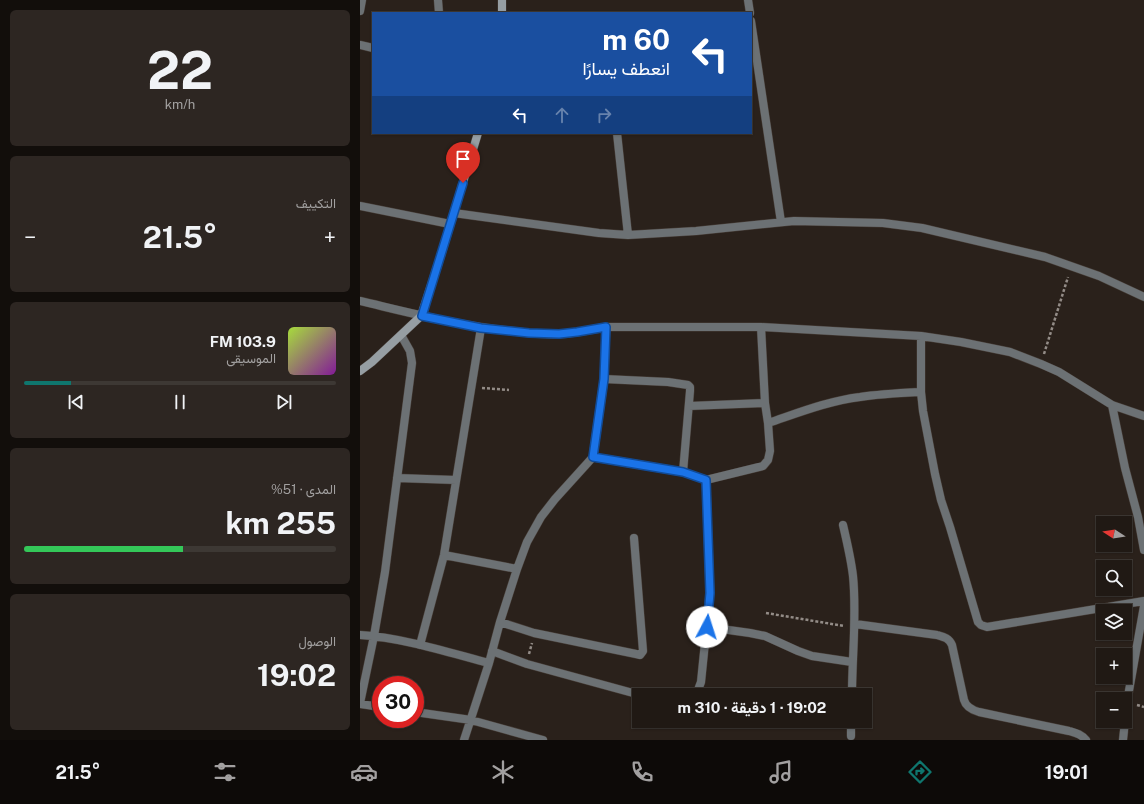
<!DOCTYPE html>
<html lang="ar">
<meta charset="utf-8">
<style>
body{margin:0;font-family:"Public Sans",Vazirmatn,sans-serif;background:#2d2622;color:#f1f3f6;direction:rtl;height:100vh;display:flex;flex-direction:column;font-size:15px;white-space:nowrap}
*{box-sizing:border-box;margin:0}
p{font-size:13px;color:#a2a0a0}
.icon{flex:none;width:22px;height:22px;fill:none;stroke:currentColor;stroke-width:2;stroke-linecap:round;stroke-linejoin:round}
.map{position:relative;flex:1;overflow:hidden;direction:ltr}
.details{display:flex;flex-direction:column;gap:10px;padding:10px;background:#120e0b;width:360px}
.details>*{flex:none}
.top-card{position:absolute;left:12px;top:12px;width:380px;height:122px;border-radius:0px;box-shadow:0 1px 3px #0004,0 0 0 1px #3d3834;direction:rtl;background:#1a4fa0;color:#fff;overflow:hidden}
.needle{width:26px;rotate:282deg}
.fabs{position:absolute;left:736px;top:516px;display:grid;gap:8px}
.fabs a{display:grid;place-items:center;width:36px;height:36px;border-radius:0px;background:#201914;box-shadow:0 1px 3px #0004,0 0 0 1px #3d3834;font-size:20px}
.speed{position:absolute;left:12px;top:676px;display:flex;gap:8px;font-size:20px;font-weight:700;text-align:center}
.speed>*{display:grid;place-content:center;width:52px;height:52px;border-radius:50%;background:#201914;box-shadow:0 1px 3px #0004,0 0 0 1px #3d3834;line-height:1}
.speed .limit{border:6px solid #d22;background:#fff;color:#111}
.pin{position:absolute;display:grid;place-items:center;width:34px;height:34px;color:#fff;margin:-41px -17px;border-radius:50% 50% 50% 0;rotate:-45deg;box-shadow:0 0 4px #0007}
.pin .icon{rotate:45deg}
.me{position:absolute;width:44px;margin:-22px;rotate:5deg;stroke-linejoin:round;filter:drop-shadow(0 0 3px #0008)}
.turn{display:flex;align-items:center;gap:14px;height:84px;padding:0 16px;font-size:18px}
.turn .icon{width:52px;height:52px;stroke-width:2.5}
.turn b{display:block;font-size:28px;line-height:34px}
.lanes{display:flex;align-items:center;height:38px;padding:0 16px;background:#0003;justify-content:center;gap:20px;direction:ltr}
.lanes .off{opacity:.35}
.big{font-size:30px;font-weight:700;line-height:1.1}
.details .card{flex:1;display:flex;flex-direction:column;justify-content:center;gap:6px;min-width:0;padding:0 14px;border-radius:6px;background:#2d2622}
.details .dial{align-items:center;gap:0}
.dial b{font-size:52px;line-height:1}
.song{display:flex;align-items:center;gap:12px}
.cover{width:48px;height:48px;border-radius:6px;background:linear-gradient(135deg,hsl(80 70% 55%),hsl(290 70% 35%))}
.played{height:4px;border-radius:2px;background:linear-gradient(90deg,#0f766e 15%,#3d3834 15%)}
.keys{display:flex;justify-content:space-around;direction:ltr}
.heat{display:flex;justify-content:space-between;align-items:center;font-size:22px;direction:ltr}
.charge{height:6px;border-radius:3px;background:linear-gradient(90deg,#34c759 51%,#3d3834 0)}
.trip{position:absolute;left:272px;top:688px;width:240px;height:40px;border-radius:0px;background:#201914;box-shadow:0 1px 3px #0004,0 0 0 1px #3d3834;font-weight:700;line-height:40px;text-align:center;direction:rtl}
.menu{display:flex;height:64px;justify-content:space-around;align-items:center;background:#0d0a08;color:#a2a0a0}
.menu .icon{width:28px;height:28px}
.menu .on{color:#0f766e}
.menu b{font-size:18px;color:#f1f3f6}
main{display:flex;flex:1;min-height:0}
.map>svg:first-child{display:block}
.lines{fill:none;stroke-linecap:round;stroke-linejoin:round}
.minor-casing{stroke:#473e38;stroke-width:9}
.secondary-casing{stroke:#473e38;stroke-width:9}
.path{stroke:#938c87;stroke-width:2.5;stroke-dasharray:3 2;stroke-linecap:butt}
.minor{stroke:#6c7174;stroke-width:8}
.secondary{stroke:#969ea3;stroke-width:8}
.route-casing{stroke:#114b97;stroke-width:10}
.route{stroke:#1a73e8;stroke-width:7}
</style>
<main>
<div class="map">
<svg width="784" height="740" viewBox="0 0 784 740">
<rect width="100%" height="100%" fill="#2a211b"/>
<g class="lines">
<g class="minor-casing">
<path id="minor" d="M 78,0 L 79,13
M 388,0 L 390,13
M 0,11 L 2,0
M 391,21 L 421,222
M 0,45 L 13,48
M 257,133 L 268,235
M 0,206 L 90,224
M 94,213 L 239,233 L 268,235 L 336,231 L 434,221 L 523,223 L 562,228 L 685,257 L 739,276 L 784,297
M 0,301 C 51,313 100,326 152,331 C 168,333 185,335 201,334 C 216,333 231,330 246,327 L 244,379 L 233,457
M 246,327 L 401,327 L 561,336 L 601,342 L 650,352 L 681,364 L 699,372 L 752,405 L 784,416
M 561,336 L 561,392 L 563,411 L 575,474 L 581,500 L 590,527 L 618,622 L 621,625 L 627,627 L 784,601
M 244,379 L 308,382 L 328,385 L 330,387 L 330,391 L 323,472 L 346,480 L 403,466 L 408,460 L 410,451 L 408,423 L 405,403 L 401,327
M 752,405 L 765,468 L 778,517 L 784,550
M 329,406 L 405,403
M 408,423 C 438,413 468,401 500,397 C 520,394 541,393 561,392
M 37,478 L 96,480
M 483,525 C 487,542 491,559 493,576 C 497,615 492,656 492,695
M 84,555 L 157,569
M 140,622 L 174,633 L 276,654 L 280,655 L 283,651 L 274,538
M 495,624 L 577,635 C 584,637 589,638 592,645 L 604,700 C 606,707 612,710 619,712 L 709,731 C 716,733 721,734 726,740
M 347,627 L 390,633 L 405,636 L 438,651 L 452,656 L 492,662
M 0,635 C 44,638 87,652 129,663
M 60,645 L 84,555 L 121,328
M 132,651 L 167,664 L 273,693 L 283,695
M 331,695 L 338,690 L 341,682 L 350,593 L 346,480
M 0,703 L 14,636 L 25,572 L 52,363 L 50,351 L 41,335
M 0,704 L 21,707
M 55,712 L 111,720 L 183,740
M 491,736 L 491,721
M 104,740 L 129,663 L 140,622 L 157,569 L 167,542 L 181,517 L 195,499 L 233,457 L 323,472
M 763,740 L 767,702 L 784,606"/>
</g>
<g class="secondary-casing">
<path id="secondary" d="M 142,0 L 142,13
M 0,371 L 12,362 L 61,316 L 81,255 L 118,133"/>
</g>
<path class="path" d="M 684,354 L 708,277
M 122,388 L 149,390
M 406,613 L 484,626
M 169,654 L 172,643
M 777,705 L 784,707"/>
<use href="#minor" class="minor"/>
<use href="#secondary" class="secondary"/>
</g>
<g class="lines">
<g class="route-casing">
<path id="route" d="M 103,183 L 62,316 L 121,328 L 169,333 L 199,334 L 217,332 L 246,327 L 244,379 L 233,457 L 323,472 L 346,480 L 350,593 L 347,627"/>
</g>
<use href="#route" class="route"/>
</g>
</svg>
<div class="fabs">
<a><svg class="needle" viewBox="-14 -14 28 28"><path d="M0-13l5 13h-10z" fill="#e53935"/><path d="M0 13l5-13h-10z" fill="#a2a0a0"/></svg></a>
<a><svg class="icon" aria-label="search" viewBox="0 0 24 24"><circle cx="10" cy="10" r="6"/><path d="M15 15l6 6"/></svg></a>
<a><svg class="icon" aria-label="layers" viewBox="0 0 24 24"><path d="M12 4l9 5-9 5-9-5zM3 14l9 5 9-5"/></svg></a>
<a>+</a>
<a>−</a>
</div>
<div class="speed"><div class="limit">30</div></div>
<div class="pin" style="left:103px;top:183px;background:#d93025"><svg class="icon" aria-label="arrive" viewBox="0 0 24 24"><path d="M6 21V4h12l-3 4 3 4H6"/></svg></div>
<svg class="me" style="left:347px;top:627px" viewBox="-20 -20 40 40"><circle r="19" fill="#fff"/><path d="M0-13L10 11 0 6-10 11z" fill="#1a73e8"/></svg>
<div class="trip">19:02 · 1 دقيقة · 310 m</div>
<div class="top-card">
<div class="turn"><svg class="icon" aria-label="left" viewBox="0 0 24 24"><path d="M17 20v-9H6M10 6l-5 5 5 5"/></svg><div><b>60 m</b>انعطف يسارًا</div></div>
<div class="lanes"><svg class="icon" aria-label="left" viewBox="0 0 24 24"><path d="M17 20v-9H6M10 6l-5 5 5 5"/></svg><svg class="icon off" aria-label="ahead" viewBox="0 0 24 24"><path d="M12 20V5M6 11l6-6 6 6"/></svg><svg class="icon off" aria-label="right" viewBox="0 0 24 24"><path d="M7 20v-9h11M14 6l5 5-5 5"/></svg></div>
</div>
</div>
<section class="details">
<div class="card dial"><b>22</b><p>km/h</p></div>
<div class="card"><p>التكييف</p>
<div class="heat"><a>−</a><b class="big">21.5°</b><a>+</a></div>
</div>
<div class="card">
<div class="song"><i class="cover"></i><div><b>103.9 FM</b><p>الموسيقى</p></div></div>
<div class="played"></div>
<div class="keys"><svg class="icon" aria-label="previous" viewBox="0 0 24 24"><path d="M18 5L8 12l10 7zM5 5v14"/></svg><svg class="icon" aria-label="pause" viewBox="0 0 24 24"><path d="M8 5v14M16 5v14"/></svg><svg class="icon" aria-label="next" viewBox="0 0 24 24"><path d="M6 5l10 7-10 7zM19 5v14"/></svg></div>
</div>
<div class="card"><p>المدى · 51%</p><b class="big">255 km</b><div class="charge"></div></div>
<div class="card"><p>الوصول</p><b class="big">19:02</b></div>
</section>
</main>
<nav class="menu">
<b>19:01</b>
<svg class="icon on" aria-label="directions" viewBox="0 0 24 24"><path d="M12 3l9 9-9 9-9-9zM9 14v-3h6M13 9l2 2-2 2"/></svg>
<svg class="icon" aria-label="music" viewBox="0 0 24 24"><path d="M9 18V5l10-2v13"/><circle cx="6" cy="18" r="3"/><circle cx="16" cy="16" r="3"/></svg>
<svg class="icon" aria-label="phone" viewBox="0 0 24 24"><path d="M5 4h4l2 5-3 2q2 4 5 5l2-3 5 2v4C11 20 4 13 5 4z"/></svg>
<svg class="icon" aria-label="climate" viewBox="0 0 24 24"><path d="M12 3v18M4 7l16 10M4 17L20 7"/></svg>
<svg class="icon" aria-label="car" viewBox="0 0 24 24"><path d="M5 17H2v-5l4-1 3-4h7l3 4 3 1v5h-3M9 17h6M6 11h13"/><circle cx="7" cy="17" r="2"/><circle cx="17" cy="17" r="2"/></svg>
<svg class="icon" aria-label="filters" viewBox="0 0 24 24"><path d="M4 7h16M4 17h16"/><circle cx="9" cy="7" r="2"/><circle cx="15" cy="17" r="2"/></svg>
<b>21.5°</b>
</nav>
